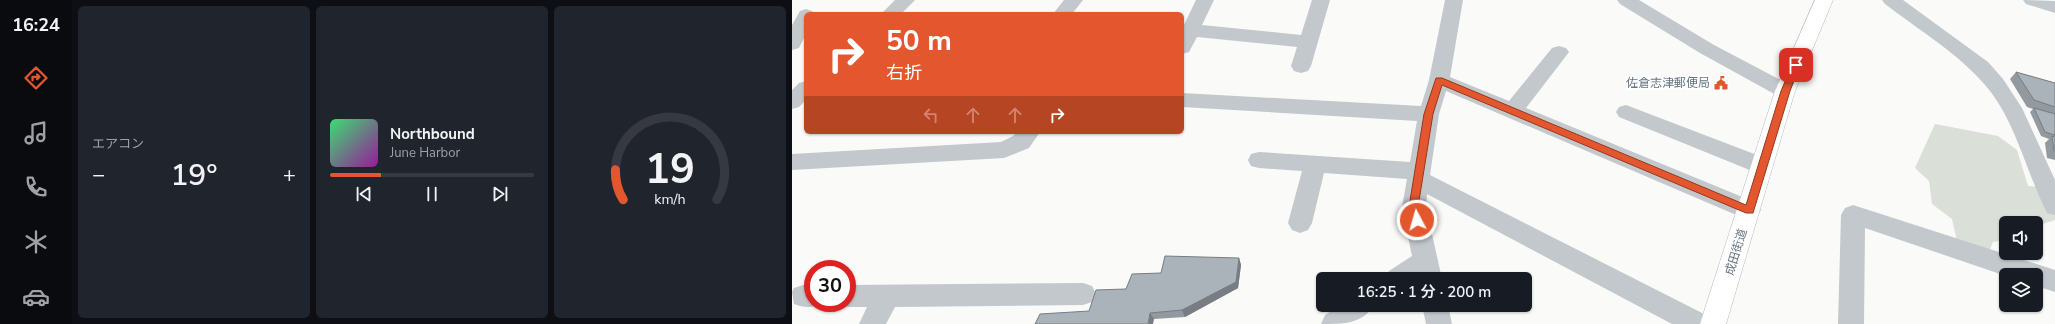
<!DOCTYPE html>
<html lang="ja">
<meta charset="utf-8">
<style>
body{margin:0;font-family:"Nunito Sans","Noto Sans JP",sans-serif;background:#20242c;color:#f1f3f6;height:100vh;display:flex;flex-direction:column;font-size:15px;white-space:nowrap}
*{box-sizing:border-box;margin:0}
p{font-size:13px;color:#9ea1a6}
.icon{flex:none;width:22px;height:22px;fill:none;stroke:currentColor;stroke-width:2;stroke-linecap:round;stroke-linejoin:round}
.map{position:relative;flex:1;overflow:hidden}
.sheet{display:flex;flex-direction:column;gap:6px;padding:6px;background:#0d0f14;width:720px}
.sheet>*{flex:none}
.top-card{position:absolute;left:12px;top:12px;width:380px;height:122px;border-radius:6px;box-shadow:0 1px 3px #0004;background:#e4572e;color:#fff;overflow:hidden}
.buttons{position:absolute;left:1207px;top:216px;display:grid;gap:8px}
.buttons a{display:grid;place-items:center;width:44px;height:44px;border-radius:6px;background:#171b24;box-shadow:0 1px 3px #0004;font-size:20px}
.speed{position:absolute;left:12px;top:260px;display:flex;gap:8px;font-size:20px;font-weight:700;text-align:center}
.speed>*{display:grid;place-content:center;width:52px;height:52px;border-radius:50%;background:#171b24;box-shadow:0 1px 3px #0004;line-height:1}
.speed .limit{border:6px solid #d22;background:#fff;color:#111}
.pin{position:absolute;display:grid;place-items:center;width:34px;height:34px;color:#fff;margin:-17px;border-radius:8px;box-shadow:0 2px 6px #0006}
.me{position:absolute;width:44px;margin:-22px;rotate:354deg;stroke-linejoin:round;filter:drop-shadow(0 0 3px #0008)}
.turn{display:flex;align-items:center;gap:14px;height:84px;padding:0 16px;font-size:18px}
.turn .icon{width:52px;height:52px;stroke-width:2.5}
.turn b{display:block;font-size:28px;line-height:34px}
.lanes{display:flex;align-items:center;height:38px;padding:0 16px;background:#0003;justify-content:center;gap:20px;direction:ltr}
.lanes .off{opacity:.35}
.big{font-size:30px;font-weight:600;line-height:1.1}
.sheet .widget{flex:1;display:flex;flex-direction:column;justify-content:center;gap:6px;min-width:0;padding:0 14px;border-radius:6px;background:#20242c}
.sheet .dial{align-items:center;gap:0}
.dial svg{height:104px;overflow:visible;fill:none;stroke:#363941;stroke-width:7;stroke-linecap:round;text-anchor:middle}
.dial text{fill:#f1f3f6;stroke:none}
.song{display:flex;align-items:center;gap:12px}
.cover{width:48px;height:48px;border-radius:6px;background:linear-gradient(135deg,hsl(140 70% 55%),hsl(300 70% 35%))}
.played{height:4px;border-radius:2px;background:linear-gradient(90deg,#e4572e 25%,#363941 25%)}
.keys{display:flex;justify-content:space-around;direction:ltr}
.heat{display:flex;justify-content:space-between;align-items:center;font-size:22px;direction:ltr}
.sheet .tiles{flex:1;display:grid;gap:6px;grid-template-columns:repeat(3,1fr)}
.trip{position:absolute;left:524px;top:272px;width:216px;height:40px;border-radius:6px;background:#171b24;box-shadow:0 1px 3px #0004;font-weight:600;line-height:40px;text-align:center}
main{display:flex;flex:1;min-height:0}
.tabs{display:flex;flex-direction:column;width:72px;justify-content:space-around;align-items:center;background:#090b0e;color:#9ea1a6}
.tabs .icon{width:28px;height:28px}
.tabs .selected{color:#e4572e}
.tabs b{font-size:18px;color:#f1f3f6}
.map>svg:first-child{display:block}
.green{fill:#dadfd7}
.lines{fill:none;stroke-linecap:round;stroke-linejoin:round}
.highway-casing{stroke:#b4b9bd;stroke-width:1}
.minor{fill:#c3c8cc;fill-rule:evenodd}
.highway{fill:#fff;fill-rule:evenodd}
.wall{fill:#929a9f}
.shaded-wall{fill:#777d82}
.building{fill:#aab3b9;stroke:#777d82}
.route{fill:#e4572e;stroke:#94391e}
.labels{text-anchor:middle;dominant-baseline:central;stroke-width:4;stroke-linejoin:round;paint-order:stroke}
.poi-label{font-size:12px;fill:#657683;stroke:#fff;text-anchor:end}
.street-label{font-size:12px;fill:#657683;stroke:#fff}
</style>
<main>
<nav class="tabs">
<b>16:24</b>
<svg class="icon selected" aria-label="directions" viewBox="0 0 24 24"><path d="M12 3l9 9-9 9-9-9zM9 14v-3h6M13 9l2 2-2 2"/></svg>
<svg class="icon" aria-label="music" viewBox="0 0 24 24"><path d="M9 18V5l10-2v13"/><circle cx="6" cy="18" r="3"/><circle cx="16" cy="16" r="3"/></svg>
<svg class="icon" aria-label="phone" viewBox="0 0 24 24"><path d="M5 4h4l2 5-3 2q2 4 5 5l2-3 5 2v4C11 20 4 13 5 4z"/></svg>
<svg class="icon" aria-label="climate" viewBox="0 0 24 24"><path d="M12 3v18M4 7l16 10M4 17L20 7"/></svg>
<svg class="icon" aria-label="car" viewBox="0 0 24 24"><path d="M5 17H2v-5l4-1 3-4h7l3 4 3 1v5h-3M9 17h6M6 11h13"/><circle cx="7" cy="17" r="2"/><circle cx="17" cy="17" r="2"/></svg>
</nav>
<section class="sheet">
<div class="tiles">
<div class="widget"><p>エアコン</p>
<div class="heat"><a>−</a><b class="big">19°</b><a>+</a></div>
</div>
<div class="widget">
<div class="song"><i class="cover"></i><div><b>Northbound</b><p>June Harbor</p></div></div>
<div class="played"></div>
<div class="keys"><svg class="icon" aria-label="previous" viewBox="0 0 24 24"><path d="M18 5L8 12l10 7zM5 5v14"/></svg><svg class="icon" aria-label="pause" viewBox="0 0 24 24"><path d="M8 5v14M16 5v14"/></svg><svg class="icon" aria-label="next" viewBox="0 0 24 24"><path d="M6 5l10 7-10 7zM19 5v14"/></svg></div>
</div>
<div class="widget dial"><svg viewBox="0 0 100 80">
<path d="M14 69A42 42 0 1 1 86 69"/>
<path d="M14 69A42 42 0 0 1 8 46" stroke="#e4572e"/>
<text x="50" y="56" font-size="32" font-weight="700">19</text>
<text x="50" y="72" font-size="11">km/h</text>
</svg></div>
</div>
</section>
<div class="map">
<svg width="1263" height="324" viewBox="0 0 1263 324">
<rect width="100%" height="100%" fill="#fafaf8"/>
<path class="green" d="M 1143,124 L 1206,136 L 1225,150 L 1236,186 L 1249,187 L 1263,210 L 1263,220 L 1244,226 L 1244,223 L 1214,223 L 1214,240 L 1201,242 L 1196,254 L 1167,250 L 1160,219 L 1140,204 L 1137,181 L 1123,168 Z"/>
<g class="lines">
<g class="highway-casing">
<path id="highway" d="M 1023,0 L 1041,0 L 1003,91 L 934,324 L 908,324 L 983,91 Z"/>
</g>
<path class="minor" d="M 103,0 L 123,0 L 109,14 L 89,14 Z
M 272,0 L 291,0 L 280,14 L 261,14 Z
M 404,0 L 422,0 L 410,25 L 509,35 L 520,0 L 538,0 L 519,66 L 516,71 L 509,73 L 502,71 L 499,66 L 505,47 L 405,37 L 397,52 L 390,54 L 390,29 Z
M 653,0 L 671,0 L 658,77 L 717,101 L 760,48 L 767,46 L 774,48 L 777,52 L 774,56 L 734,108 L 965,203 L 969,210 L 965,217 L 957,219 L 949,217 L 654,91 L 647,114 L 638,175 L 914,315 L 918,324 L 880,324 L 635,194 L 634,207 L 650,279 L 593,279 L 597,271 L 620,256 L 610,207 L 615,179 L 532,173 L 520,223 L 516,230 L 508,233 L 500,230 L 496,223 L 510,171 L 467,168 L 459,166 L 456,160 L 459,154 L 467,152 L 618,162 L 625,121 L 390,107 L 390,93 L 629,106 L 637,80 Z
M 825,0 L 847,0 L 922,45 L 1000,86 L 1003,91 L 1000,96 L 993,98 L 986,96 L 908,53 L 828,4 Z
M 1090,0 L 1111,0 L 1196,62 L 1211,79 L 1230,108 L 1263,180 L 1263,215 L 1255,213 C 1238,179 1228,141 1210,109 C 1185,64 1133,35 1093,4 Z
M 1231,0 L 1263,1 L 1263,13 L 1234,4 Z
M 14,9 L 20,11 L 22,14 L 14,14 L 14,34 L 7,48 L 0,50 L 0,25 L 8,11 Z
M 14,81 L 14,100 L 7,107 L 0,109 L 0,90 L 7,83 Z
M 834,105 L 978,160 L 981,166 L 978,172 L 970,175 L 827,117 L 824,112 L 827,107 Z
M 225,132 L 248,132 L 237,148 L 212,158 L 0,170 L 0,154 L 209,142 L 221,136 Z
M 1061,205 L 1263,270 L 1263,292 L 1244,286 L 1244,275 L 1214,276 L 1073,228 L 1072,324 L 1046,324 L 1049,215 L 1053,208 Z
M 291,283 L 300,286 L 304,294 L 300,302 L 291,305 L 103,307 L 94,324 L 67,324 L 75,307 L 55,307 L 45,303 L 55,303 L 55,285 Z
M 11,285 L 21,285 L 21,303 L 30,304 C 20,308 12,308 2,304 L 0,292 L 2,288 Z
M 548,305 L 582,305 C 571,324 551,324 529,324 L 533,315 Z
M 630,305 L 656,305 L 660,324 L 634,324 Z"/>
<use href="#highway" class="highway"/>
</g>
<path class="wall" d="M 1224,72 L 1263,83 L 1263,160 L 1255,158 L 1253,143 L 1257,139 L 1249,136 L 1238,112 L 1241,109 L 1235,107 L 1218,79 Z
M 447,258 L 449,265 L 446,288 L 393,317 L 362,319 L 297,311 L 334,289 L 369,273 Z"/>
<path class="shaded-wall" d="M 447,258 L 449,265 L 446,288 L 393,317 L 390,310 Z
M 358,313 L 362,319 L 361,324 L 356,324 Z"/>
<path class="building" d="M 1224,72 L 1263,83 L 1263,107 L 1242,100 Z
M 1242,108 L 1263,114 L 1263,135 L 1253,132 Z
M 1260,136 L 1263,137 L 1263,151 L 1262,151 Z
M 373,256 L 447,258 L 444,282 L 390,310 L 358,313 L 356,324 L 243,324 L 248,314 L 297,311 L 304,290 L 334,289 L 340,274 L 369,273 Z"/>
<path class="route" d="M 1001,63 L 1004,63 L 1008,65 L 998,91 L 961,213 L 954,213 L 650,85 L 641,114 L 626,207 L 629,220 L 625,224 L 620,220 L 617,207 L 632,114 L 644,78 L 650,78 L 954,205 L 989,91 Z"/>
<defs>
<g id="civic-bare" transform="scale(1.08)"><path d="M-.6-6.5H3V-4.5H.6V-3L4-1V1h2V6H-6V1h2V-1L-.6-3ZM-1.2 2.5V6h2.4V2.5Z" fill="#e4572e" stroke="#fff" stroke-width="2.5" paint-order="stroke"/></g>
</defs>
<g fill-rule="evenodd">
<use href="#civic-bare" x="929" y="83"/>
</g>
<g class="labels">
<g class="poi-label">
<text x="918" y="83">佐倉志津郵便局</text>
</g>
<g class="street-label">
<text transform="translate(944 252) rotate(-73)">成田街道</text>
</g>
</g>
</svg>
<div class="buttons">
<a><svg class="icon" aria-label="sound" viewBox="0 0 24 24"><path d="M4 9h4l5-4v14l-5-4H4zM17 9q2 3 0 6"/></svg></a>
<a><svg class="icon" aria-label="layers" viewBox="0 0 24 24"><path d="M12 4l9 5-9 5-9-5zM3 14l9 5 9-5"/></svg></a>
</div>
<div class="speed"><div class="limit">30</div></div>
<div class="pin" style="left:1004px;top:65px;background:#d93025"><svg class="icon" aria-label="arrive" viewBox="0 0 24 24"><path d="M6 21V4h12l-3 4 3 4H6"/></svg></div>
<svg class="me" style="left:625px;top:220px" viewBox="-20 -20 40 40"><circle r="17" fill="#e4572e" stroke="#fff" stroke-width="3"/><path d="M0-11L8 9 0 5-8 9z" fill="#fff"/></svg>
<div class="trip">16:25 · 1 分 · 200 m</div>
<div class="top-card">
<div class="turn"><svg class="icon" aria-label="right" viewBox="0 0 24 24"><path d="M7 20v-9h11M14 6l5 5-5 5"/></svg><div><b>50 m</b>右折</div></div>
<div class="lanes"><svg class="icon off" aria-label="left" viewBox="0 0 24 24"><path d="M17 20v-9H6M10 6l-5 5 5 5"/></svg><svg class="icon off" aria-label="ahead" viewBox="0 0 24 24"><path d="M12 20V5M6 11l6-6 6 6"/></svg><svg class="icon off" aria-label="ahead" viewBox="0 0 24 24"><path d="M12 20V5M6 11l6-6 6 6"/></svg><svg class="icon" aria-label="right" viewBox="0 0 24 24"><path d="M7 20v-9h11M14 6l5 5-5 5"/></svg></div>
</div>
</div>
</main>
